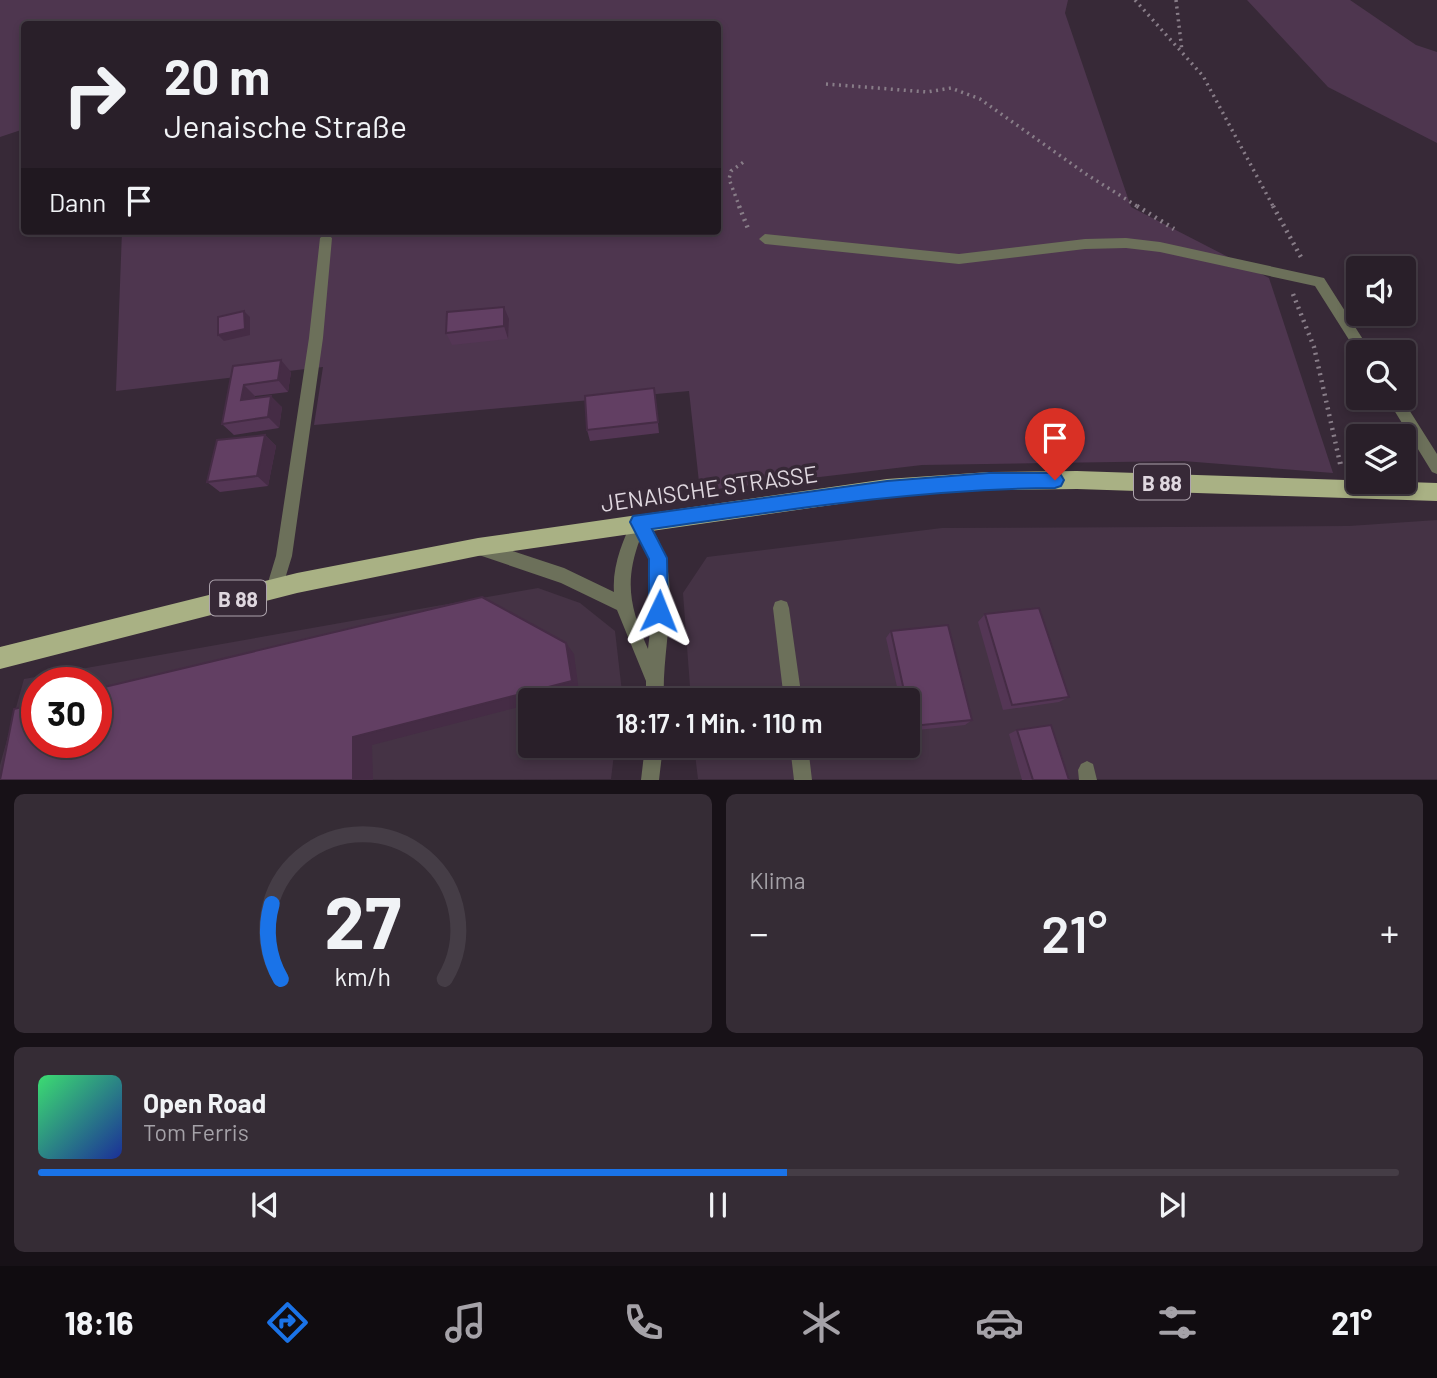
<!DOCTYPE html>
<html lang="de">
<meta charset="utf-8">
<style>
body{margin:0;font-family:Barlow,sans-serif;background:#352c35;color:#f1f3f6;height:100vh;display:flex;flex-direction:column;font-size:26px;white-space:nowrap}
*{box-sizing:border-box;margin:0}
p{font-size:23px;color:#a5a2a8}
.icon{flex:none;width:38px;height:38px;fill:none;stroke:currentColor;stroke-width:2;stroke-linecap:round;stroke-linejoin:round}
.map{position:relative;height:780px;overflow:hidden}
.side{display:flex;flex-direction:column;gap:14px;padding:14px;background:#171117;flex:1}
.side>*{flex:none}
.banner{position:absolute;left:21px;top:21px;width:700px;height:214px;border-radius:7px;box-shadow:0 4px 10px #0003,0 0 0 2px #453d46;background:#291f29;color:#f1f3f6;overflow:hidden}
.controls{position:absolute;left:1346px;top:256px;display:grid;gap:14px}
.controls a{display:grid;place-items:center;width:70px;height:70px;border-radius:7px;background:#291f29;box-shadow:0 4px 10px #0003,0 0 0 2px #453d46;font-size:35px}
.speed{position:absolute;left:21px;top:667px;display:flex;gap:14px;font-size:35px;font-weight:700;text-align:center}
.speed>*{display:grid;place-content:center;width:91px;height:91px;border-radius:50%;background:#291f29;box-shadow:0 4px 10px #0003,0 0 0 2px #453d46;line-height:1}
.speed .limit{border:10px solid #d22;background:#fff;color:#111}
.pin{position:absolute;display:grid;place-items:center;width:60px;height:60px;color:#fff;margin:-72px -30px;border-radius:50% 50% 50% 0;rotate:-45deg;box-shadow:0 0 7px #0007}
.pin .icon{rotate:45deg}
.me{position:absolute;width:77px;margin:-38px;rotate:2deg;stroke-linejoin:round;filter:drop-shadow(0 0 5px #0008)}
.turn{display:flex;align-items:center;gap:24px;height:147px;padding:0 28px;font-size:32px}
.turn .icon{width:91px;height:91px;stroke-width:2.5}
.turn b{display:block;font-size:49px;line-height:60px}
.then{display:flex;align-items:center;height:66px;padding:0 28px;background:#0003;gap:14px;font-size:26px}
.big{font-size:52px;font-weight:600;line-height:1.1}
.side .tile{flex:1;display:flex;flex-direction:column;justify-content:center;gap:10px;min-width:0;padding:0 24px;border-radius:10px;background:#352c35}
.side .dial{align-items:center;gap:0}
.dial svg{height:182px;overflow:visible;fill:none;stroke:#453d46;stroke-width:7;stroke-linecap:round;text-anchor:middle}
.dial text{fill:#f1f3f6;stroke:none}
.song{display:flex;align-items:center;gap:21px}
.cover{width:84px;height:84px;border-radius:10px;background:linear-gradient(135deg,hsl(140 70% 55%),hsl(230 70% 35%))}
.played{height:7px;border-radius:4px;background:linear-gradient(90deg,#1a73e8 55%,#453d46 55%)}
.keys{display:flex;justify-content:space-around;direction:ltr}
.heat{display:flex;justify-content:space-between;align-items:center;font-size:38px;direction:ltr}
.side .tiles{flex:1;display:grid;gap:14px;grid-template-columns:1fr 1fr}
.tile:last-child{grid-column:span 2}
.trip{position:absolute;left:518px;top:688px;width:402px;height:70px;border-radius:7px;background:#291f29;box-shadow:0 4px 10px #0003,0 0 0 2px #453d46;font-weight:600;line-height:70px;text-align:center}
.menu{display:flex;height:112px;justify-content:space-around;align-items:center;background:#100c10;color:#a5a2a8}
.menu .icon{width:49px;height:49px}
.menu .current{color:#1a73e8}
.menu b{font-size:32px;color:#f1f3f6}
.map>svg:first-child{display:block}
.built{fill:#453345;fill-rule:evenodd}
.green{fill:#4e364f}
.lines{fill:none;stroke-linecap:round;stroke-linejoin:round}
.path-far2{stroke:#887d88;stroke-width:3.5;stroke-dasharray:2 4.5;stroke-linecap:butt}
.path-far1{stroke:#887d88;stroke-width:4.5;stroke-dasharray:2 5;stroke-linecap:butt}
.path{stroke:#887d88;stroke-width:5;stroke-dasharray:2 6;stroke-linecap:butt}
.service{fill:#6c705a;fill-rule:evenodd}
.minor{fill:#6c705a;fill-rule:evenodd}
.primary{fill:#a9b184;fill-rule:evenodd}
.wall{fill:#543655}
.shaded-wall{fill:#452c45}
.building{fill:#623f63;stroke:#452c45;stroke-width:2}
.route{fill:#1a73e8;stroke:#114b97;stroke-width:2}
.labels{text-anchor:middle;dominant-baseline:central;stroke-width:7;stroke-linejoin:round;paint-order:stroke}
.shield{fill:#372937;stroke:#ada3ad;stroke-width:2}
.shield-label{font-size:21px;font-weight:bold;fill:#dfd7df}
.street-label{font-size:23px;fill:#dfd7df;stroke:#372937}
</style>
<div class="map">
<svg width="1437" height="780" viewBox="0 0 1437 780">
<rect width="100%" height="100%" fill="#372937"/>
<path class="built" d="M 1437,520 L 1437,779 L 698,779 L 694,746 L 908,746 L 908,700 L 691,700 L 683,593 L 707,557 L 942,528 L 1349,526 Z
M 538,588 L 580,603 L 615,631 L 622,692 L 621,700 L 530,700 L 530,746 L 615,746 L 611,779 L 0,780 L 0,765 L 24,679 ZM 37,682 L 96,682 L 96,742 L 37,742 Z"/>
<path class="green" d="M 0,0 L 1068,0 L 1065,13 L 1131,207 L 1269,278 L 1333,473 L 1183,461 L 922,465 L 700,491 L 689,391 L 314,425 L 323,367 L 116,391 L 122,231 L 718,231 L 718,24 L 24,24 L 24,129 L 0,137 Z
M 1247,0 L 1350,0 L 1416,45 L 1437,52 L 1437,143 L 1328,87 Z"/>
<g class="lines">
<path class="path-far2" d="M 1135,0 L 1203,76 L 1274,208
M 1176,0 L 1182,51
M 826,84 L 927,92 L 951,88 L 980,99 L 1086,174 L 1140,208
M 740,208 L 729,179 L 731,171 L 745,161"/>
<path class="path-far1" d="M 739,206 L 749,231
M 1137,206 L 1174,229
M 1273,206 L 1302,259
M 1293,294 L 1314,347 L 1340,463"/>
<path class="path" d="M 1340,462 L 1341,467"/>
<path class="service" d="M 326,233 L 332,238 L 323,338 L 292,556 L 280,595 L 274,597 L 268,595 L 266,589 L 276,556 L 309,338 L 320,238 Z
M 765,234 L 959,254 L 1085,239 L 1126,238 L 1160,242 L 1324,278 L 1371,352 L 1358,352 L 1358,354 L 1315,286 L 1160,252 L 1126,248 L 1085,249 L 959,264 L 765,244 L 759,239 Z
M 1386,397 L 1401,397 L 1437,454 L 1437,474 L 1432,472 Z
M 781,600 L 787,602 L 789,608 L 802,700 L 784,700 L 773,608 L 775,602 Z
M 790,746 L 808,746 L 812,780 L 794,780 Z
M 1087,761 L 1093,764 L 1097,780 L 1079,780 L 1078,770 L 1081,764 Z"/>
<path class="minor" d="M 639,515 C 646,518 649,524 653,530 C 685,581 661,644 664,700 L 646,700 L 646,681 L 617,610 L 561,583 L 473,553 L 471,548 L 473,543 L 479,540 L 564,568 L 614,592 C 612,566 623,540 634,517 ZM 640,539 C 661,572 652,612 648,649 C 630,608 624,582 640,539 Z
M 645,746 L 663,746 L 659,780 L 641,780 Z"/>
<path class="primary" d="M 1077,471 L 1437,483 L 1437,501 L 1077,489 L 989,490 L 887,497 L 478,556 L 297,593 L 0,669 L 0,647 L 297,573 L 478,538 L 887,479 L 989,472 Z"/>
</g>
<path class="wall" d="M 509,319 L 508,339 L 452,345 L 446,333 Z
M 233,366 L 291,372 L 288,392 L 255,396 L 255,398 L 282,407 L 279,428 L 234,435 L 222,424 Z
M 654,388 L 659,433 L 590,441 L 587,430 Z
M 265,435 L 276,446 L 268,486 L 220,492 L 207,482 Z
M 985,614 L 1069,697 L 1059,702 L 1003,710 L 978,622 Z
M 891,631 L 972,720 L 965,725 L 908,731 L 908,700 L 900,700 L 886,638 Z
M 1017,730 L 1069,780 L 1022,780 L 1009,734 Z"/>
<path class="shaded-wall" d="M 504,307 L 509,319 L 508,339 L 504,326 Z
M 244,311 L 250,317 L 250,335 L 224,341 L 218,335 Z
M 281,360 L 291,372 L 288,392 L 278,380 Z
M 244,385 L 255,396 L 253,412 L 241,400 Z
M 271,396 L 282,407 L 279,428 L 268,417 Z
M 265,435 L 276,446 L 268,486 L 257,476 Z
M 566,643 L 574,654 L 579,692 L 547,700 L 530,700 L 530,704 L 372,745 L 373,780 L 353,780 L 353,737 Z"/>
<path class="building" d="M 504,307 L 504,326 L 446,333 L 447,312 Z
M 244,311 L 245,329 L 218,335 L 218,317 Z
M 281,360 L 278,380 L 244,385 L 241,400 L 271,396 L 268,417 L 222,424 L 233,366 Z
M 654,388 L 658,422 L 587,430 L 585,396 Z
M 265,435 L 257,476 L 207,482 L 217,440 Z
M 482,597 L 566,643 L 572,681 L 353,737 L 353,780 L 0,780 L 14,709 L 37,703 L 37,742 L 96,742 L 96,689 Z
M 1039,608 L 1069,697 L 1012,705 L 985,614 Z
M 948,625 L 972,720 L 912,726 L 908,710 L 908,700 L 906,700 L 891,631 Z
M 1051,725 L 1069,780 L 1033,780 L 1017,730 Z"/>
<path class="route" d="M 989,473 L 1055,473 L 1061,475 L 1064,480 L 1061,486 L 1055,488 C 919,489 786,510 652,529 L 667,558 L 668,611 L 665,618 L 659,620 L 652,618 L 649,611 L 649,559 L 630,522 L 633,516 L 887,481 Z"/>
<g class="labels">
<g class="shield">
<rect x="1134" y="464.5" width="56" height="35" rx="5"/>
<rect x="210" y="580.5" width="56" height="35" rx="5"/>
</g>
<g class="shield-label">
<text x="1162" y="482">B 88</text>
<text x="238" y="598">B 88</text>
</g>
<g class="street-label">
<text transform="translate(709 488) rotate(-8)">JENAISCHE STRASSE</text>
</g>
</g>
</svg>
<div class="controls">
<a><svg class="icon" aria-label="sound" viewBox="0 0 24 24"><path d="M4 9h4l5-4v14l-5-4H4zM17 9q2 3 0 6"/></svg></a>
<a><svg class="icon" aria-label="search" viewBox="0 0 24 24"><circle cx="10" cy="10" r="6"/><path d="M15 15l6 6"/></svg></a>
<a><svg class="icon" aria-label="layers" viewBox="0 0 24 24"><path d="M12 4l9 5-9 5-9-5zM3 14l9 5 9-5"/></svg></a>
</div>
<div class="speed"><div class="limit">30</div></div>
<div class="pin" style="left:1055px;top:480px;background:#d93025"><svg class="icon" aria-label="arrive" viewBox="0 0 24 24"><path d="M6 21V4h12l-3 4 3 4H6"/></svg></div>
<svg class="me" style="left:659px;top:611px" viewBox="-20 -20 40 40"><path d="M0-17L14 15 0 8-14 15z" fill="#1a73e8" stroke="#fff" stroke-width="4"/></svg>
<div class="trip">18:17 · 1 Min. · 110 m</div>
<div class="banner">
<div class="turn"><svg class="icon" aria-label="right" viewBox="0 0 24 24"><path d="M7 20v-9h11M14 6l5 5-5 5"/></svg><div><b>20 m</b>Jenaische Straße</div></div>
<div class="then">Dann<svg class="icon" aria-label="arrive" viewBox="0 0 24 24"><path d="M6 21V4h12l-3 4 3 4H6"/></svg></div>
</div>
</div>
<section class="side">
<div class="tiles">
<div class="tile dial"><svg viewBox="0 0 100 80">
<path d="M14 69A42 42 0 1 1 86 69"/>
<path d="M14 69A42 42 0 0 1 10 36" stroke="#1a73e8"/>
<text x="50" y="56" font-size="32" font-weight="700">27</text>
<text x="50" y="72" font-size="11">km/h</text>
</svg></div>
<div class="tile"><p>Klima</p>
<div class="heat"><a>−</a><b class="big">21°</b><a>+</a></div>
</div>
<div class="tile">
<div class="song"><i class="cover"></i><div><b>Open Road</b><p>Tom Ferris</p></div></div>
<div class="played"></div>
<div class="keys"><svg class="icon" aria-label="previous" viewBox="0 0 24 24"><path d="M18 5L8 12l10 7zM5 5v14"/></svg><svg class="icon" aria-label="pause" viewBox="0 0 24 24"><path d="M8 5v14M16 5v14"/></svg><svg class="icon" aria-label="next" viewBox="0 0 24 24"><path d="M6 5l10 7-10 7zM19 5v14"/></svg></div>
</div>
</div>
</section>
<nav class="menu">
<b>18:16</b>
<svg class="icon current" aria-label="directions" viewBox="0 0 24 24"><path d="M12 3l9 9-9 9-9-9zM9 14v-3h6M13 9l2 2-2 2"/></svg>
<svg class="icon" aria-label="music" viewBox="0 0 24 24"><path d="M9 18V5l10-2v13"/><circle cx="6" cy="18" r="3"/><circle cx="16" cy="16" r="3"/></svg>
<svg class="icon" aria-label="phone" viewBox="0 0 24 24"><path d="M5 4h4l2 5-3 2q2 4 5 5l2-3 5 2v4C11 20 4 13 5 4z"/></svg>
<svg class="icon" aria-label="climate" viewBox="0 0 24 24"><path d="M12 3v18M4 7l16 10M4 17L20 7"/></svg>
<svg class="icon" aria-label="car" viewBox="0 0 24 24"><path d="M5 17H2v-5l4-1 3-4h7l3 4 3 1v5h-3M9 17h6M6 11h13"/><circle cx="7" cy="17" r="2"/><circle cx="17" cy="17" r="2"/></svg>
<svg class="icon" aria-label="filters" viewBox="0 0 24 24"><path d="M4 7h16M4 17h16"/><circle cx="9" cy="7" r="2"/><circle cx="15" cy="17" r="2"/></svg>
<b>21°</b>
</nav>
